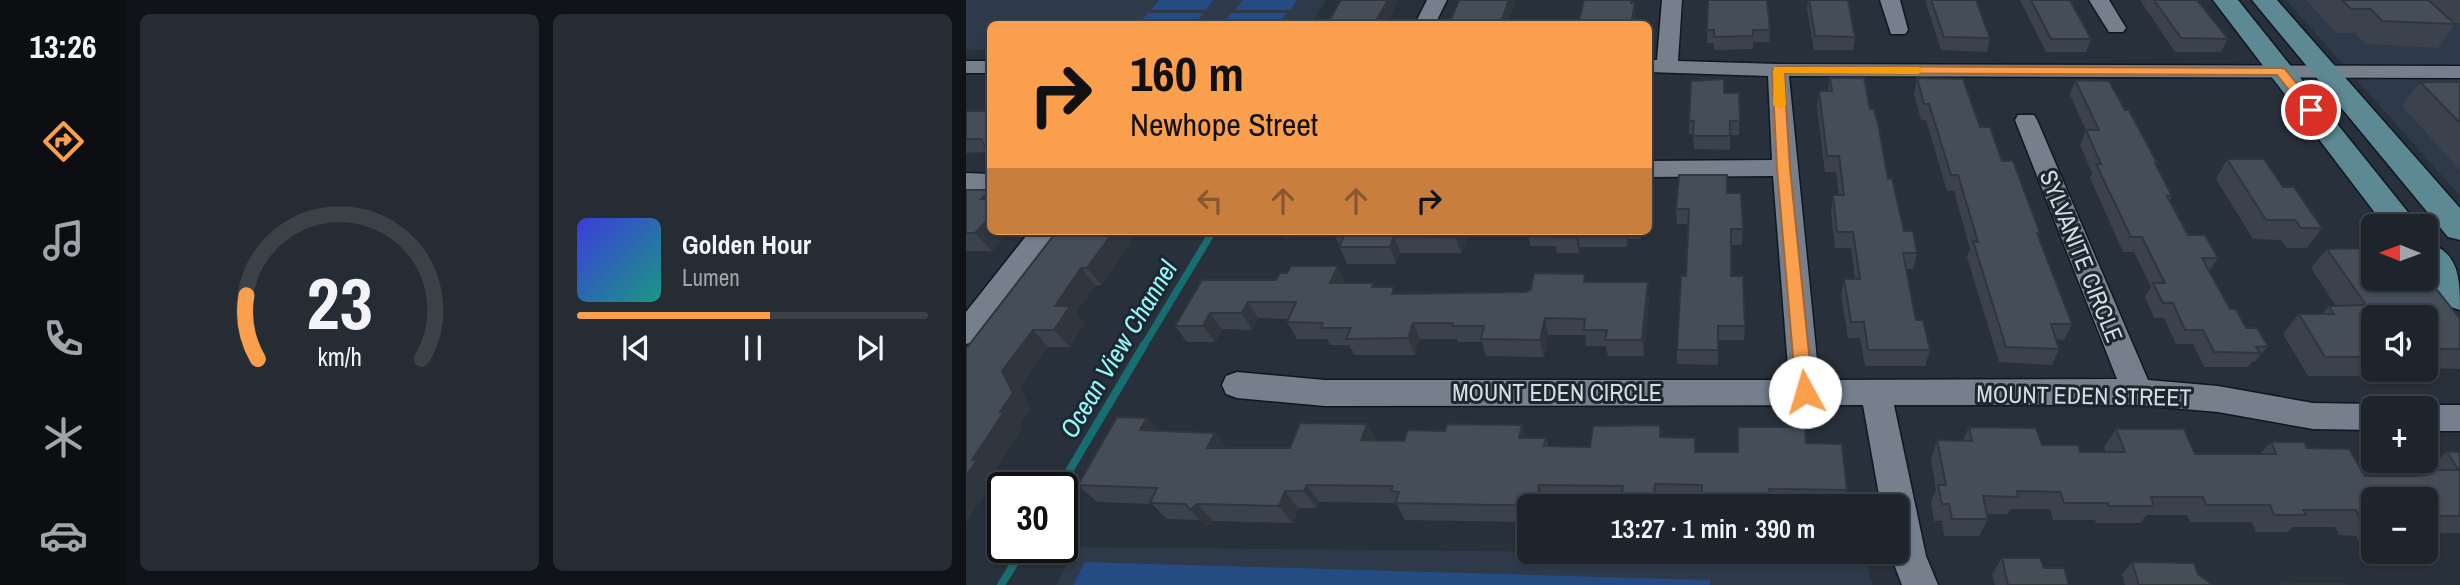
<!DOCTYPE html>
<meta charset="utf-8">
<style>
body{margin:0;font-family:"Archivo Narrow",sans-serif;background:#262c34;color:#f1f3f6;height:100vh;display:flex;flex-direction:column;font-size:26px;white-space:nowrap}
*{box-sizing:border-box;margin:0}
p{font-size:23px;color:#a1a4a9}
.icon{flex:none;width:38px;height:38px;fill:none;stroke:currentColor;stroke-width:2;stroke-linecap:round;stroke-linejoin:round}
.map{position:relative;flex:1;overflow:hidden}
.sheet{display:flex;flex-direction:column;gap:14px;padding:14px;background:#101418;width:840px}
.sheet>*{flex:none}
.hud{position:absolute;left:21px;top:21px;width:665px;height:214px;border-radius:10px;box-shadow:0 2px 5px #0004,0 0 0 2px #3c4148;background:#fa9f4e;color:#111;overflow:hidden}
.needle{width:46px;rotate:271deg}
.controls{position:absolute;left:1395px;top:214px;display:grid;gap:14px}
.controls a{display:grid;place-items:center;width:77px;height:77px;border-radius:10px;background:#1e242c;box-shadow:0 2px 5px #0004,0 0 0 2px #3c4148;font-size:35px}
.speed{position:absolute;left:21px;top:472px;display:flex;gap:14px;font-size:35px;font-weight:700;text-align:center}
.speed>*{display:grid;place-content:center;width:91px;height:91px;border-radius:50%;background:#1e242c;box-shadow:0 2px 5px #0004,0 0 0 2px #3c4148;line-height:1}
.speed .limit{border:4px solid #111;border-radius:10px;background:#fff;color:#111}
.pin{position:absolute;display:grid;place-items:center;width:60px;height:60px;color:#fff;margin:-30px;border:4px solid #fff;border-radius:50%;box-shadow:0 2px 7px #0007}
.me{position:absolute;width:77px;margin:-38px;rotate:354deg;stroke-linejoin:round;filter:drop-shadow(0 0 5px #0008)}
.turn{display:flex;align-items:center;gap:24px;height:147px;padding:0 28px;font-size:32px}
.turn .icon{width:91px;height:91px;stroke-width:2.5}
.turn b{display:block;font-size:49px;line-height:60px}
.lanes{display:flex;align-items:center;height:66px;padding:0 28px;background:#0003;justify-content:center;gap:35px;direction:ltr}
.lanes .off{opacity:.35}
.sheet .widget{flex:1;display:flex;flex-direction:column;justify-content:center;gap:10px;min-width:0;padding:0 24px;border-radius:10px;background:#262c34}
.sheet .dial{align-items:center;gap:0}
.dial svg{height:182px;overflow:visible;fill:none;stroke:#3c4148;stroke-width:7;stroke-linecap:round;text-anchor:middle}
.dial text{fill:#f1f3f6;stroke:none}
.song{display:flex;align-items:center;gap:21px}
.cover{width:84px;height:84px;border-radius:10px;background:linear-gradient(135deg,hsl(240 70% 55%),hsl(170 70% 35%))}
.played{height:7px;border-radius:4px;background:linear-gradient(90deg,#fa9f4e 55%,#3c4148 55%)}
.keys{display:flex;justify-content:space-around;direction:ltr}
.sheet .tiles{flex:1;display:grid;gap:14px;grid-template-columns:repeat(2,1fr)}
.trip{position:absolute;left:551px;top:494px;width:392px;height:70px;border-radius:10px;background:#1e242c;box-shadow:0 2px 5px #0004,0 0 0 2px #3c4148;font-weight:600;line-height:70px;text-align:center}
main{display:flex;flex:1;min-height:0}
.dock{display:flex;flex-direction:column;width:126px;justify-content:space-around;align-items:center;background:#0c0e12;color:#a1a4a9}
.dock .icon{width:49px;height:49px}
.dock .active{color:#fa9f4e}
.dock b{font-size:32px;color:#f1f3f6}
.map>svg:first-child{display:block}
.built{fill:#2e394a}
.green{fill:#244b82}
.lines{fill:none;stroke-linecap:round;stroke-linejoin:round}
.stream-far1{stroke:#176e70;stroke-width:7}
.stream{stroke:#176e70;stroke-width:8}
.minor-casing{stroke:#101722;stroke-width:3}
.major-casing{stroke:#101722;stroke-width:3}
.minor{fill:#767f8c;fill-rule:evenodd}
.major{fill:#5c8993;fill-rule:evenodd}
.wall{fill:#3b424d}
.shaded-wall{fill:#30363e}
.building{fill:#454d59;stroke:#30363e;stroke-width:2}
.route{fill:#fa9f4e;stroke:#a26733;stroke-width:2}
.slow{fill:#f59e0b}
.labels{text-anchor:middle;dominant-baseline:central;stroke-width:6;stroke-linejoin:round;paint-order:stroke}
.street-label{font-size:24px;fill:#d6dce3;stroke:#1e2630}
.water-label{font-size:26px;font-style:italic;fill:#93f9fa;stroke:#1e2630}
</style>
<main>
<nav class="dock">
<b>13:26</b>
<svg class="icon active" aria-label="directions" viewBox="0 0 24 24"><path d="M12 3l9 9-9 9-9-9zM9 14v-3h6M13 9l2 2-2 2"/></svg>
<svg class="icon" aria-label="music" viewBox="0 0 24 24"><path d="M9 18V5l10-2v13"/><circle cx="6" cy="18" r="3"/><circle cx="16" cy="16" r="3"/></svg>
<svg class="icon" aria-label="phone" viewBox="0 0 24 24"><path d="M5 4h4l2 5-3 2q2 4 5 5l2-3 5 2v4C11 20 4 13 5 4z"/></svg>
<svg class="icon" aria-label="climate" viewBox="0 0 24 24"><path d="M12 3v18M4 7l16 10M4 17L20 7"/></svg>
<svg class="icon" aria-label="car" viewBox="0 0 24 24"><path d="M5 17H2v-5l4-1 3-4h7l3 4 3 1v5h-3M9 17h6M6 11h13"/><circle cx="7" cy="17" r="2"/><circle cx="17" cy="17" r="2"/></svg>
</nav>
<section class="sheet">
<div class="tiles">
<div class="widget dial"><svg viewBox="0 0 100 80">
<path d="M14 69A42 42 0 1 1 86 69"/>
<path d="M14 69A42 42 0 0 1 9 41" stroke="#fa9f4e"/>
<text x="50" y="56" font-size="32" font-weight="700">23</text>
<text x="50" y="72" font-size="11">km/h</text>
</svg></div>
<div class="widget">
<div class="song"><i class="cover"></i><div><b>Golden Hour</b><p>Lumen</p></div></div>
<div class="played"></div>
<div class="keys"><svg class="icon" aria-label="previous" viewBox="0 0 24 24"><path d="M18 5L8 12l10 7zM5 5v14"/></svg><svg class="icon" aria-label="pause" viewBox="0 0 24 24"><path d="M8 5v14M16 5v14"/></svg><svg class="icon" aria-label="next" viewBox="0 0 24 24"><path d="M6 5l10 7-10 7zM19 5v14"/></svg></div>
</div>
</div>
</section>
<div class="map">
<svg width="1494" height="585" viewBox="0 0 1494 585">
<rect width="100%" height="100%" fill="#28303b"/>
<path class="built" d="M 0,0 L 360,0 L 345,24 L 24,24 L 24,50 L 0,50 Z
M 1320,0 L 1494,0 L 1494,196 Z
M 111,547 L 897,555 L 907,585 L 90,585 Z"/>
<path class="green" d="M 193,0 L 247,0 L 240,10 L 185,10 Z
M 277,0 L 331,0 L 325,10 L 269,10 Z
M 182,13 L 238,13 L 228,24 L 172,24 Z
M 265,13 L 320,13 L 313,24 L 256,24 Z
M 119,562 L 744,580 L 744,585 L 107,585 Z"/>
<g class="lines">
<path class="stream-far1" d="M 177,347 L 247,231"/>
<path class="stream" d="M 93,488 L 178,345
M 35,585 L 58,548"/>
<g class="minor-casing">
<path id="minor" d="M 461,0 L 481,0 L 469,24 L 449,24 Z
M 696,0 L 716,0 L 712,61 L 812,64 L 1494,66 L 1494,78 L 823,76 L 853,380 L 1151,379 L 1049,120 L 1052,115 L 1068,115 L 1071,120 L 1182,380 L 1252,386 L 1347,403 L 1407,404 L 1418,408 L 1407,408 L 1407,430 L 1347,429 L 1252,412 L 1172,405 L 928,405 L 960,556 L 972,585 L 936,585 L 923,551 L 931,551 L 931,506 L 915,506 L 897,405 L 359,406 L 271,398 L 260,394 L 256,385 L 260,376 L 271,372 L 359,380 L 823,380 L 807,176 L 682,177 L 682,161 L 806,160 L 802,76 L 682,72 L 682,60 L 691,60 Z
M 914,0 L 934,0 L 942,30 L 939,34 L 925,34 Z
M 1123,0 L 1143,0 L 1160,28 L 1157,32 L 1143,32 Z
M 0,61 L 24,61 L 24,73 L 0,73 Z
M 0,173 L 24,174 L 24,190 L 0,189 Z
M 64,231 L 91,231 L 10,341 L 0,344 L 0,312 Z
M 1460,405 L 1494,405 L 1494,431 L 1460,431 L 1460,408 L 1451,408 Z"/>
</g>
<g class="major-casing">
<path id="major" d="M 1247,0 L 1272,0 L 1453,226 L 1419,226 Z
M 1286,0 L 1311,0 L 1494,208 L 1494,240 L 1482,237 Z
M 1460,242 C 1494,252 1494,280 1494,310 L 1482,306 L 1460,277 Z"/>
</g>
<use href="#minor" class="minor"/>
<use href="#major" class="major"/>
</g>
<path class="wall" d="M 742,0 L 804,30 L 803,42 L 787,42 L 787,49 L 748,50 L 748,43 L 741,43 Z
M 842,0 L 882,0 L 889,37 L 887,50 L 848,50 L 841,9 Z
M 959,0 L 1010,0 L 1024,38 L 1021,52 L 975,50 Z
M 1054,0 L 1104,0 L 1125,39 L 1120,52 L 1080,52 Z
M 1174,0 L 1231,0 L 1262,39 L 1255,52 L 1209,52 Z
M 1340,0 L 1494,0 L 1494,23 L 1488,23 L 1489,24 L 1472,48 L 1400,44 L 1389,33 L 1370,33 Z
M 864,78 L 904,109 L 922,179 L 938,231 L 951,253 L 947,269 L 940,269 L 950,320 L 964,350 L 959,366 L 899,366 L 894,338 L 882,338 L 875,295 L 878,279 L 889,279 L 885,248 L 869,248 L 865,212 L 867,195 L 873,195 L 870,172 L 859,172 L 851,107 L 853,91 L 862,91 Z
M 951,78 L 1014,127 L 1036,161 L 1074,233 L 1072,237 L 1106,324 L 1098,340 L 1090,339 L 1093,349 L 1086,365 L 1033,362 L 1001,257 L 1004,249 L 988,191 L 981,191 L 960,120 L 955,120 L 948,94 Z
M 1109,80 L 1159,110 L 1191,163 L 1190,166 L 1206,196 L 1204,201 L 1222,235 L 1252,258 L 1243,271 L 1264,309 L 1280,328 L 1302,346 L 1290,361 L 1287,361 L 1282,367 L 1238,367 L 1227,344 L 1210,344 L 1198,318 L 1188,318 L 1179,297 L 1185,287 L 1168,252 L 1157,252 L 1124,178 L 1126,173 L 1114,145 L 1120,130 L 1104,95 Z
M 1454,82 L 1494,82 L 1494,170 L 1436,106 Z
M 758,93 L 773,93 L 773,135 L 764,135 L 764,150 L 728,149 L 727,134 L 723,134 L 723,121 Z
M 682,102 L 686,102 L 687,116 L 685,145 L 682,145 Z
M 0,111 L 24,111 L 24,156 L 22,152 L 0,153 Z
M 1261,159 L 1317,187 L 1356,228 L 1341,248 L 1321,248 L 1315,240 L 1287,239 L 1250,179 Z
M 0,190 L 24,190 L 24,231 L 45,231 L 26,251 L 0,251 Z
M 761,193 L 777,229 L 776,245 L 765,245 L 765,276 L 779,326 L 778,340 L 752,340 L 752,365 L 711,364 L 711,350 L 720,276 L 722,224 L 711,224 L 710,209 Z
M 91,231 L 172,231 L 135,285 L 129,285 L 110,313 L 119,323 L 104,347 L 82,347 L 54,388 L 65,409 L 53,425 L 56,428 L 27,473 L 31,476 L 0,522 L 0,349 Z
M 367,231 L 676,231 L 675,239 L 662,239 L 661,247 L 614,247 L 613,253 L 591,253 L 590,246 L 565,246 L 562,236 L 504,236 L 495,253 L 434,253 L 430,264 L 381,264 Z
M 1361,249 L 1494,319 L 1494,369 L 1460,368 L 1460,317 L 1407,317 L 1407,369 L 1428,369 L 1422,376 L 1342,376 L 1317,334 L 1333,314 L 1356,314 L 1363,306 L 1370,306 L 1345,268 Z
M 321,273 L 410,287 L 431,294 L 560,292 L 621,282 L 683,298 L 678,356 L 642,356 L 640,346 L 620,346 L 619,335 L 582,335 L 578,357 L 520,356 L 516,342 L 492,342 L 491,339 L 454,339 L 449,355 L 389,355 L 383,345 L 364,345 L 361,339 L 331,339 L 321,322 L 323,319 L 292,318 L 286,330 L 256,329 L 249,342 L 221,342 L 209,326 L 310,280 Z
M 401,424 L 410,440 L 438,441 L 580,438 L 582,446 L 624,447 L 695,437 L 730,452 L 771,452 L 772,427 L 840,443 L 881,490 L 877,506 L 736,506 L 736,502 L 691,501 L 690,506 L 658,506 L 657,503 L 579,502 L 578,506 L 564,506 L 564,522 L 439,520 L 430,503 L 353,502 L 351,508 L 332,508 L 327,523 L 247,521 L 240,527 L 234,520 L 201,519 L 186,504 L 131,502 L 112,485 L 193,431 L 249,433 L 261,448 L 324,448 Z
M 1003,427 L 1076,445 L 1114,452 L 1140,452 L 1138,447 L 1150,429 L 1229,454 L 1294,454 L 1305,442 L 1341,448 L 1399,476 L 1449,476 L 1457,470 L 1459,470 L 1481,452 L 1494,452 L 1494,533 L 1460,533 L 1460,499 L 1407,499 L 1407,545 L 1395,545 L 1390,536 L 1373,535 L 1369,527 L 1327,527 L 1321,532 L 1290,532 L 1286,522 L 1224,522 L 1221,515 L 1181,515 L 1174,523 L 1130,523 L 1129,520 L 1087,520 L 1084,509 L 1045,509 L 1042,514 L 1021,514 L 1022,519 L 1013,536 L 978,536 L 976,521 L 968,521 L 965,502 L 970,490 L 965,459 L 971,440 L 997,441 Z
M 1036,558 L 1078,568 L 1103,585 L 1029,585 L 1026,574 Z
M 1166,562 L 1232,574 L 1247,585 L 1159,585 L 1156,574 Z"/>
<path class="shaded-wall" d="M 422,0 L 433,0 L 420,24 L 408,24 Z
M 543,0 L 550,0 L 542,24 L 534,24 Z
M 669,3 L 670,16 L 668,24 L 665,24 Z
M 686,102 L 687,116 L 685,145 L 684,131 Z
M 24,190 L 24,210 L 15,199 Z
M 24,217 L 24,231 L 45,231 L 26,251 L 9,233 Z
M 148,231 L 172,231 L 135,285 L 121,268 Z
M 316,231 L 349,231 L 320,240 Z
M 493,231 L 503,231 L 504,236 L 495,253 L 489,237 Z
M 612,231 L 614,247 L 613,253 L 610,237 Z
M 659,231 L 661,231 L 662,239 L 661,247 Z
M 428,236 L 434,253 L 430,264 L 424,247 Z
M 372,266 L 380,283 L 364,283 Z
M 115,268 L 129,285 L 110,313 L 119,323 L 104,347 L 88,330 L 89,306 Z
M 682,282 L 683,298 L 678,356 L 676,340 Z
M 282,302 L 292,318 L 286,330 L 276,313 Z
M 244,313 L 256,329 L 249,342 L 237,326 Z
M 579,318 L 582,335 L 578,357 L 574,340 Z
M 447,323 L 454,339 L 449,355 L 442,338 Z
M 67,330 L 82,347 L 54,388 L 65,409 L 53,425 L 56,428 L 27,473 L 31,476 L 0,522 L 0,476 L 6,460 L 34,412 L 36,371 Z
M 181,418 L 197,436 L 174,430 Z
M 401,424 L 411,442 L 395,440 Z
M 556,425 L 561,443 L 553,438 Z
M 249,433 L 263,451 L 241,448 Z
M 689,484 L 691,501 L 690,506 L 688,493 Z
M 341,485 L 353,502 L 351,508 L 338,491 Z
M 573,485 L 579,502 L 578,506 L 570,505 Z
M 319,491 L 332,508 L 327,523 L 313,506 Z
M 231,504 L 247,521 L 240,527 L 224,510 Z"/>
<path class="building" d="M 375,0 L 422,0 L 408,24 L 361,24 Z
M 493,0 L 543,0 L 534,24 L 483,24 Z
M 618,0 L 665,0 L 665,3 L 669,3 L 665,24 L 612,24 Z
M 742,0 L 801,0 L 804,30 L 787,30 L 787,36 L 748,37 L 748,30 L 741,30 Z
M 843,0 L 882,0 L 889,37 L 849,36 Z
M 965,0 L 1010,0 L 1024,38 L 978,37 Z
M 1065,0 L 1104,0 L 1125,39 L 1085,39 Z
M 1188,0 L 1231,0 L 1262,39 L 1215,38 Z
M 1376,0 L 1462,0 L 1489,24 L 1416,21 L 1405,9 L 1385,9 Z
M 864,78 L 898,78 L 904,109 L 908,109 L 913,128 L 922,179 L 926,178 L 938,231 L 947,231 L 951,253 L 937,253 L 950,320 L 957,320 L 964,350 L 902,350 L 898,322 L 885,322 L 878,279 L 894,279 L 887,232 L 871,232 L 867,195 L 878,195 L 873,156 L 861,156 L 853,91 L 866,91 Z
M 951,78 L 997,79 L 1014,127 L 1024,127 L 1036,161 L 1047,161 L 1074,233 L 1071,233 L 1106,324 L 1085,324 L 1093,349 L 1040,347 L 1007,241 L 1012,242 L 992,175 L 985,175 L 963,104 L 958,104 Z
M 758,79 L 758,93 L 773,93 L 774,121 L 764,121 L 764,136 L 727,136 L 728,121 L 723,121 L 725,81 Z
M 1109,80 L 1143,81 L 1159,110 L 1163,110 L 1191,163 L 1189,163 L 1206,196 L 1201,196 L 1222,235 L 1239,235 L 1252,258 L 1236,258 L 1264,309 L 1270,309 L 1280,328 L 1291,328 L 1302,346 L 1290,347 L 1294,353 L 1248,352 L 1237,330 L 1219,330 L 1207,303 L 1197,303 L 1187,283 L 1199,283 L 1176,237 L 1165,237 L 1130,164 L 1135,164 L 1120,130 L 1133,130 Z
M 1454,82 L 1494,82 L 1494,123 Z
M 682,102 L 686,102 L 684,131 L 682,131 Z
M 0,111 L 24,111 L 24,153 L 23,153 L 15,139 L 0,139 Z
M 1261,159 L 1298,159 L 1317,187 L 1328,187 L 1356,228 L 1335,228 L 1329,220 L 1300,220 Z
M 713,175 L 761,175 L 761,193 L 775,193 L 777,229 L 765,229 L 765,276 L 777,276 L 779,326 L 752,326 L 752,350 L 711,350 L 715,275 L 720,276 L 723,209 L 710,209 Z
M 0,190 L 24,190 L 15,199 L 24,199 L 24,217 L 9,233 L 0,233 Z
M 91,231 L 148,231 L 121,268 L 115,268 L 89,306 L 104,306 L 88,330 L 67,330 L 36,371 L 47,393 L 34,412 L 38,412 L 6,460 L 11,460 L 0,476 L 0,349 Z
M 380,231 L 493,231 L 489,237 L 428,236 L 424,247 L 373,247 Z
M 587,231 L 612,231 L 610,237 L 588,237 Z
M 1407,248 L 1407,278 L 1460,278 L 1460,276 L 1494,319 L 1494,349 L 1460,349 L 1460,317 L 1407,317 L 1407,357 L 1359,357 L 1333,314 L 1368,314 L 1363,306 L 1400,305 L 1361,249 Z
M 325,266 L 372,266 L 364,283 L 408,283 L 406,287 L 428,287 L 426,294 L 560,292 L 565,289 L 568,273 L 619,274 L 618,282 L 682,282 L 676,340 L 639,340 L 641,330 L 618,330 L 619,319 L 579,318 L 574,340 L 515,339 L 518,326 L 486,326 L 487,323 L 447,323 L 442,338 L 380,339 L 385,328 L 355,328 L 357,323 L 321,322 L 330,302 L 282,302 L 276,313 L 244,313 L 237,326 L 209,326 L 236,280 L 310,280 L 314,273 L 321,273 Z
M 151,417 L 181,418 L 174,430 L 249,433 L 241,448 L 324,448 L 334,423 L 401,424 L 395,440 L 438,441 L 442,430 L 479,431 L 481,424 L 556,425 L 553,438 L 580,438 L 578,446 L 624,447 L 627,426 L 694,425 L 694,437 L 729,438 L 729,452 L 772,452 L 772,427 L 839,427 L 840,443 L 876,444 L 881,490 L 803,489 L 804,494 L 736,494 L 736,485 L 689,484 L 688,493 L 656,493 L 657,486 L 573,485 L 570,505 L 525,505 L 429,503 L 433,492 L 425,491 L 427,486 L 341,485 L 338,491 L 319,491 L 313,506 L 231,504 L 224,510 L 220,504 L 184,503 L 191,488 L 112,485 Z
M 1003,427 L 1070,428 L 1076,445 L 1112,445 L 1114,452 L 1159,452 L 1150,429 L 1218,429 L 1229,454 L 1310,454 L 1305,442 L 1338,442 L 1341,448 L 1383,449 L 1399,476 L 1449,476 L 1460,475 L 1457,470 L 1493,470 L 1481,452 L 1494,452 L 1494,516 L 1461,516 L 1463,519 L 1460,519 L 1460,499 L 1407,499 L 1407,519 L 1394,518 L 1390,510 L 1337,510 L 1340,515 L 1308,515 L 1304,505 L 1240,505 L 1237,497 L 1185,497 L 1188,506 L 1142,506 L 1142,503 L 1098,503 L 1094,492 L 1051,491 L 1052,497 L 1017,496 L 1022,519 L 986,519 L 983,504 L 976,504 L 972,485 L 980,485 L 971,440 L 1006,441 Z
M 1036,558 L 1074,558 L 1078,568 L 1098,568 L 1103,585 L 1042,585 Z
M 1166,562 L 1228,563 L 1232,574 L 1247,585 L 1173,585 Z
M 1314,583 L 1381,584 L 1382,585 L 1315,585 Z"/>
<path class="route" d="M 812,66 L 1315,68 L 1319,69 L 1352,110 L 1345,114 L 1341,113 L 1311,75 L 818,73 L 824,168 L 847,392 L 845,397 L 839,399 L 832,397 L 830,392 L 811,168 L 806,70 Z"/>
<path class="slow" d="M 808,67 L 952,67 L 958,70 L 952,74 L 818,73 L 820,105 L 814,109 L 807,105 Z"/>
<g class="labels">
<g class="street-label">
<text transform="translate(1116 256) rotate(68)">SYLVANITE CIRCLE</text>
<text x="591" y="392">MOUNT EDEN CIRCLE</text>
<text transform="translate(1118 395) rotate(1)">MOUNT EDEN STREET</text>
</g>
<g class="water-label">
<text transform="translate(152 349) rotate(-59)">Ocean View Channel</text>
</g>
</g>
</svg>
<div class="controls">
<a><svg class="needle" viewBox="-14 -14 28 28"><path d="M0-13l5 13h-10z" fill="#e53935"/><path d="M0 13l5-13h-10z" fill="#a1a4a9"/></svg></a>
<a><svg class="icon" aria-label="sound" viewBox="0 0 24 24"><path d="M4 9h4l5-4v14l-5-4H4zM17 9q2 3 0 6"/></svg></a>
<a>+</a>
<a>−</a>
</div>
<div class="speed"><div class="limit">30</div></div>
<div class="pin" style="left:1345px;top:110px;background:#d93025"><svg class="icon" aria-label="arrive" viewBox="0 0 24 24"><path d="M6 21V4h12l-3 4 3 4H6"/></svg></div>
<svg class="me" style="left:839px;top:392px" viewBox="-20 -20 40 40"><circle r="19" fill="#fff"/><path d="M0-13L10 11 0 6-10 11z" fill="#fa9f4e"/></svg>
<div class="trip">13:27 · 1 min · 390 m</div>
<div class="hud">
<div class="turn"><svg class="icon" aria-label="right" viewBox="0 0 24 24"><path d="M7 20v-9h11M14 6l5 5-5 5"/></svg><div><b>160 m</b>Newhope Street</div></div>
<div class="lanes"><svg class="icon off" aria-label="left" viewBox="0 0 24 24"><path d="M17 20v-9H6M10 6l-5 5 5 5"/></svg><svg class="icon off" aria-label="ahead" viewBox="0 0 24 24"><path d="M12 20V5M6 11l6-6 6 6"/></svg><svg class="icon off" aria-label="ahead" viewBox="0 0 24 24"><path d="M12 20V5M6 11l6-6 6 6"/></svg><svg class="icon" aria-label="right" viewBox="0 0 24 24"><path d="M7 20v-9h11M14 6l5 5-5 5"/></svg></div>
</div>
</div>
</main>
